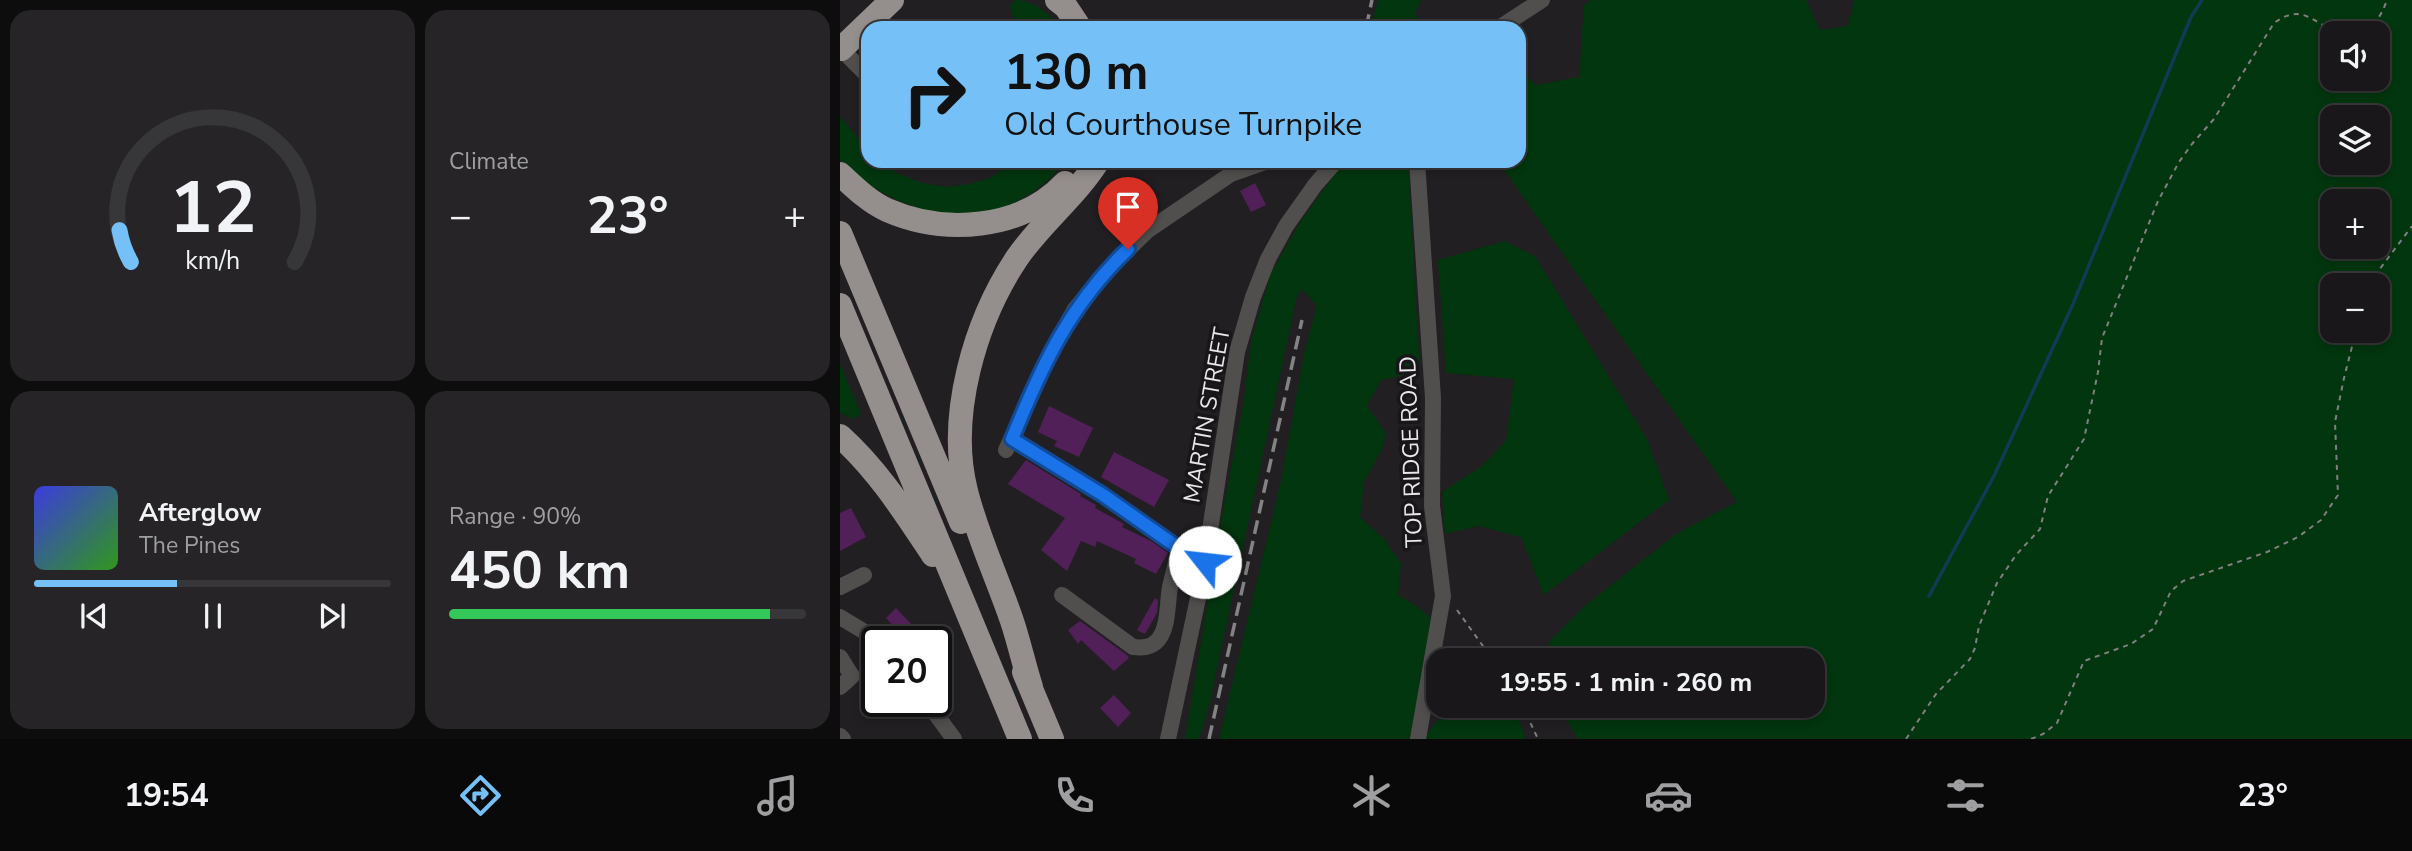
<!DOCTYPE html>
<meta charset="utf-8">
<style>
body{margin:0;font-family:"Nunito Sans",sans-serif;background:#262427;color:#f1f3f6;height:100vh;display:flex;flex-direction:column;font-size:26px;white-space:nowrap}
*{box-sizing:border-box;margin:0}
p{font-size:23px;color:#9f9fa2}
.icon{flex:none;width:38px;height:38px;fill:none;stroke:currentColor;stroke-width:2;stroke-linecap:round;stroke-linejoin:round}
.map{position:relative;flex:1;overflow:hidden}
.sheet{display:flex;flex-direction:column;gap:10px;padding:10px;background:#0e0d0e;width:840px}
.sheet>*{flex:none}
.banner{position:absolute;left:21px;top:21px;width:665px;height:147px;border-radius:21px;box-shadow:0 4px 10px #0003,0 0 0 2px #373639;background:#75c0f6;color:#111;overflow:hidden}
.fabs{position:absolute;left:1480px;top:21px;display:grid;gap:14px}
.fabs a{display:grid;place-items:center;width:70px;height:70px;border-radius:14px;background:#19171a;box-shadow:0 4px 10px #0003,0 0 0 2px #373639;font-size:35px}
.speed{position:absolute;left:21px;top:626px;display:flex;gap:14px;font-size:35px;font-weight:700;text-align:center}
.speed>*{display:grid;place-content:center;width:91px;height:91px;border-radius:50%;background:#19171a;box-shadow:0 4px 10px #0003,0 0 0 2px #373639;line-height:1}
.speed .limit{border:4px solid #111;border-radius:10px;background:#fff;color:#111}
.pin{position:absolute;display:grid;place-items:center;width:60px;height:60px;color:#fff;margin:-72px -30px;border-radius:50% 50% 50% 0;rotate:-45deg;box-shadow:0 0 7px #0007}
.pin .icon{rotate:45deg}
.me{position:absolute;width:77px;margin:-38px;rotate:299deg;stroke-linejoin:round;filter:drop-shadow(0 0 5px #0008)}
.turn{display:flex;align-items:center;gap:24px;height:147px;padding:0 28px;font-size:32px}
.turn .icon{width:91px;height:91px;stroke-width:2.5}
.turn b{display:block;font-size:49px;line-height:60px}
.big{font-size:52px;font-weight:700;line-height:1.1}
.sheet .card{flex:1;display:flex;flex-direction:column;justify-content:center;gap:10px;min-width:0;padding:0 24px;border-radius:21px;background:#262427}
.sheet .dial{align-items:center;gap:0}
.dial svg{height:182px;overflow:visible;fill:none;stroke:#373639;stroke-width:7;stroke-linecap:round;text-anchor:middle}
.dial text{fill:#f1f3f6;stroke:none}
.song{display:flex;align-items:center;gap:21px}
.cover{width:84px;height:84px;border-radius:10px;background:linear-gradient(135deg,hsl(240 70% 55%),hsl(110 70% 35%))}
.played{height:7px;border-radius:4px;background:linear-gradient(90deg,#75c0f6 40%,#373639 40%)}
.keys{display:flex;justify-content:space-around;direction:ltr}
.heat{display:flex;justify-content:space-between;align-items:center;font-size:38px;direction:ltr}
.charge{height:10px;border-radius:5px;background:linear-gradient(90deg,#34c759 90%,#373639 0)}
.sheet .tiles{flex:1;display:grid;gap:10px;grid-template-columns:repeat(2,1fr)}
.trip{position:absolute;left:586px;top:648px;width:399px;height:70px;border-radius:21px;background:#19171a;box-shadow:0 4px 10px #0003,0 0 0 2px #373639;font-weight:700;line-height:70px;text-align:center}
.tab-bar{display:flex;height:112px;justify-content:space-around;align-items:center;background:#0a090a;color:#9f9fa2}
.tab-bar .icon{width:49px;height:49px}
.tab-bar .selected{color:#75c0f6}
.tab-bar b{font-size:32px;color:#f1f3f6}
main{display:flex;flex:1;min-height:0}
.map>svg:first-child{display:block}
.green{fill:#02360e;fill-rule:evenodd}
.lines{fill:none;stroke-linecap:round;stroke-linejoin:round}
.stream{stroke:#0f3b55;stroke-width:3.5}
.building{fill:#522058}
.path{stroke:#817f82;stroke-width:2;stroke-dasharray:5 5;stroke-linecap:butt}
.minor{stroke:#514f4e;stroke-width:16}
.highway{stroke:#948f8d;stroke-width:24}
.rail{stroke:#838284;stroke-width:3.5;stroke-dasharray:14 7;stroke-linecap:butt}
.route-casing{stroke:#114b97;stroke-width:18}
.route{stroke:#1a73e8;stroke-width:12}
.labels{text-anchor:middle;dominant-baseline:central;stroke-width:7;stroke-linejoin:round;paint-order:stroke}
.street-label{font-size:23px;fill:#e8e7e9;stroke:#181619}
</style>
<main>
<section class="sheet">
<div class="tiles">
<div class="card dial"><svg viewBox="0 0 100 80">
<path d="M14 69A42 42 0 1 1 86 69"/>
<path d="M14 69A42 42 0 0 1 9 55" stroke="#75c0f6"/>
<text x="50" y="56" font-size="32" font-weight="700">12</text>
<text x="50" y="72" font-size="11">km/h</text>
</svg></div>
<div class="card"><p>Climate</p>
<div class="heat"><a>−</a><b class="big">23°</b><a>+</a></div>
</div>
<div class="card">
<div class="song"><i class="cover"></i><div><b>Afterglow</b><p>The Pines</p></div></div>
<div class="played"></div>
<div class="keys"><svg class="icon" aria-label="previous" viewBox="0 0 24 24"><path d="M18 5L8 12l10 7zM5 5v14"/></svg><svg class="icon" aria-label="pause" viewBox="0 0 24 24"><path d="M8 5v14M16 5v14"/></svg><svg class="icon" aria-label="next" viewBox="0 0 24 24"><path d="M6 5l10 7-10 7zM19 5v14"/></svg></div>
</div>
<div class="card"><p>Range · 90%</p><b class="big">450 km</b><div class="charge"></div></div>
</div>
</section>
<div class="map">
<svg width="1572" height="739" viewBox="0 0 1572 739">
<rect width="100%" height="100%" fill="#211f22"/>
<path class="green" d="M 175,0 C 195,0 209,14 222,28 L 185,28 L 173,16 L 170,6 Z
M 538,0 L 581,0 L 575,13 L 583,28 L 531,28 Z
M 751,0 L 966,0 L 980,30 L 1008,26 L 1014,0 L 1572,0 L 1572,739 L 738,739 L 718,705 L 973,705 L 973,660 L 707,660 L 709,642 L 746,605 L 836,534 L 897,502 L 658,161 L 679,161 L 679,69 L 696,85 L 739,77 L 744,5 ZM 1538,33 L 1538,79 L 1493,79 L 1493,33 ZM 1538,117 L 1538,163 L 1493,163 L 1493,117 ZM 1538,201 L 1538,247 L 1493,247 L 1493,201 ZM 1538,285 L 1538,331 L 1493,331 L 1493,285 Z
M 0,116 L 28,151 L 28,161 L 39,161 L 55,172 L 82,183 L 107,187 L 130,184 L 152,177 L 174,161 L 226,161 C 207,186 172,209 141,214 C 93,222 32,195 0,160 Z
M 505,161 L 568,161 L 580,372 L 541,380 L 527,406 L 546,433 L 542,449 L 524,482 L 520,517 L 544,539 L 561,563 L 558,595 L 575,605 L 591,618 L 570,739 L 379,739 L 441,481 L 464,354 L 477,306 L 462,289 L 457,296 L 369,705 L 359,739 L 345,739 L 382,516 L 404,399 L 411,342 L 430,276 L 460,222 Z
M 665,241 L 695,256 L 807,439 L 829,500 L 704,595 L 681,537 L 639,526 L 605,534 L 602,492 L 642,466 L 666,441 L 674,379 L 606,373 L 598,260 Z
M 0,363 L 21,414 L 13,419 L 0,413 Z
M 610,705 L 673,705 L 686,739 L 583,739 Z"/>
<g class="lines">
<path class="stream" d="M 1089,596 L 1154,476 L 1233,304 L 1351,17 L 1362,0"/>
</g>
<path class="building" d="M 415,183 L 426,205 L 411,212 L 400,191 Z
M 209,406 L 253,428 L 239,457 L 214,446 L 217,441 L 198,432 Z
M 274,452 L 329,480 L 314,507 L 261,477 Z
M 186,460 L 241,494 L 240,496 L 256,505 L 255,508 L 284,524 L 282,527 L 311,541 L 328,553 L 316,574 L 294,563 L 296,559 L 257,541 L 255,547 L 241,541 L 227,571 L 201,550 L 225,518 L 168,484 Z
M 11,508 L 26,537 L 0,551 L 0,513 Z
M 315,598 L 318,600 L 317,613 L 305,634 L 297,630 Z
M 56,608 L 88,642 L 68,642 L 46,618 Z
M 240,621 L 287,655 L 289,658 L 274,671 L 241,640 L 238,644 L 228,630 Z
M 274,695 L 291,713 L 278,727 L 260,708 Z"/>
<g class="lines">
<path class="path" d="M 1515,33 C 1533,29 1541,17 1547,0
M 1530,285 L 1533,278 L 1572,226
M 617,610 L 653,660
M 682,705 L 698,739
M 1066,739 L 1096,694 L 1130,659 L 1135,648 L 1139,626 L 1157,583 L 1176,555 L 1200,529 L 1208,496 L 1244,439 L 1258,372 L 1262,338 L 1318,201 L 1339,162 L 1352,144 L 1374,119 L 1434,23 C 1466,0 1473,28 1505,33
M 1191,739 L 1203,734 L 1217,723 L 1244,661 L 1291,644 L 1313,629 L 1331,591 L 1343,581 L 1427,552 L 1458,537 L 1481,520 L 1498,495 L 1495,422 L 1504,378 L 1516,331"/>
<path class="minor" d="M 659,28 L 702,0
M 1,49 L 28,76
M 577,161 L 593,398 L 592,506 L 603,596 L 578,739
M 171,439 L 263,495 L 340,549 L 365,562
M 166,450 L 211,352 L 235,309 L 270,267 L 307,231 L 391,174 L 428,161
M 0,587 L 24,575
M 222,595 L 293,647 C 302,648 311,648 318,640 C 329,627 327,603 330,587 C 333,574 336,561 340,549
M 0,617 L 33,637 L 37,642
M 0,657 L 12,676 L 0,687
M 87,702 L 114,739
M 0,736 L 3,739
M 328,739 L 364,570 L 397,352 L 413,297 L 428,259 L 446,226 L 475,185 L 496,161"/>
<path class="highway" d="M 217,0 L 226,7 L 240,28
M 1,49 L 52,0
M 0,174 C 14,187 29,202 47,210 C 104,235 181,230 225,183
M 0,233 L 121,522
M 0,305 L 180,739
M 0,436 C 38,470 65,513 93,555
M 184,672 L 212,739
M 191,687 C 184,665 179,642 172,621 C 157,577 137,535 126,491 C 107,416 135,321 177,258 C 201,223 235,197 258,161"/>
<path class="rail" d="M 526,28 L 532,0
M 369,739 L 462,320"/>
</g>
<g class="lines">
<g class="route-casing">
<path id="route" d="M 288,249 C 230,305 202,365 172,439 L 263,495 L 340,549 L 365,562"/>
</g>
<use href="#route" class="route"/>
</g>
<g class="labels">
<g class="street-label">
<text transform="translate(367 415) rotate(-80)">MARTIN STREET</text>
<text transform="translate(571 452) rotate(-92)">TOP RIDGE ROAD</text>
</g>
</g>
</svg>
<div class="fabs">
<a><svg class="icon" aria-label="sound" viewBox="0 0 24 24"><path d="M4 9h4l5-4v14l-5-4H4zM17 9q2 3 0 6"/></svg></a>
<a><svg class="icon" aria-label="layers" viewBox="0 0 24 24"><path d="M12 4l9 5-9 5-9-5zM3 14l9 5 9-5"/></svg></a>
<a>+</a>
<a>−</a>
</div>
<div class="speed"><div class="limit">20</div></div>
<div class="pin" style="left:288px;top:249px;background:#d93025"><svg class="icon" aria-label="arrive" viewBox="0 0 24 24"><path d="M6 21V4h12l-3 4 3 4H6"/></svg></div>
<svg class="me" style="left:365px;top:562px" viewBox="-20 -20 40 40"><circle r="19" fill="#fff"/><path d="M0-13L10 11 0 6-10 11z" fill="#1a73e8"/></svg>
<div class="trip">19:55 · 1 min · 260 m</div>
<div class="banner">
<div class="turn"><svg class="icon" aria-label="right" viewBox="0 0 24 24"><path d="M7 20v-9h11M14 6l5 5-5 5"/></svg><div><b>130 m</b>Old Courthouse Turnpike</div></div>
</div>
</div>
</main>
<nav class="tab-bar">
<b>19:54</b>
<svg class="icon selected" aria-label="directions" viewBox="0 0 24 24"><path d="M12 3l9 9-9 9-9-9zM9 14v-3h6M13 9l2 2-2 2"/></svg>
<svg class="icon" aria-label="music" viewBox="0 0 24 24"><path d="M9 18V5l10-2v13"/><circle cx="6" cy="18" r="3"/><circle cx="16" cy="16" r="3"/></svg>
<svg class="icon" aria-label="phone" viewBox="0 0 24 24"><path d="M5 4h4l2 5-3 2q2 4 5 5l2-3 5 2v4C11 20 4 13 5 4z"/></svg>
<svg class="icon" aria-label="climate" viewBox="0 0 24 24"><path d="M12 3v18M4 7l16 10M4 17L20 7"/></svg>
<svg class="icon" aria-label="car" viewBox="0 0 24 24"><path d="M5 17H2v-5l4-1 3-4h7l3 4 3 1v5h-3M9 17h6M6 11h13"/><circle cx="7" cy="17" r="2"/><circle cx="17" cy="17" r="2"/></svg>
<svg class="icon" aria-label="filters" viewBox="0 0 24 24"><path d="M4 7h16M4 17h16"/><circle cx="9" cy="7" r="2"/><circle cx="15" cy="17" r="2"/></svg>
<b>23°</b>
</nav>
